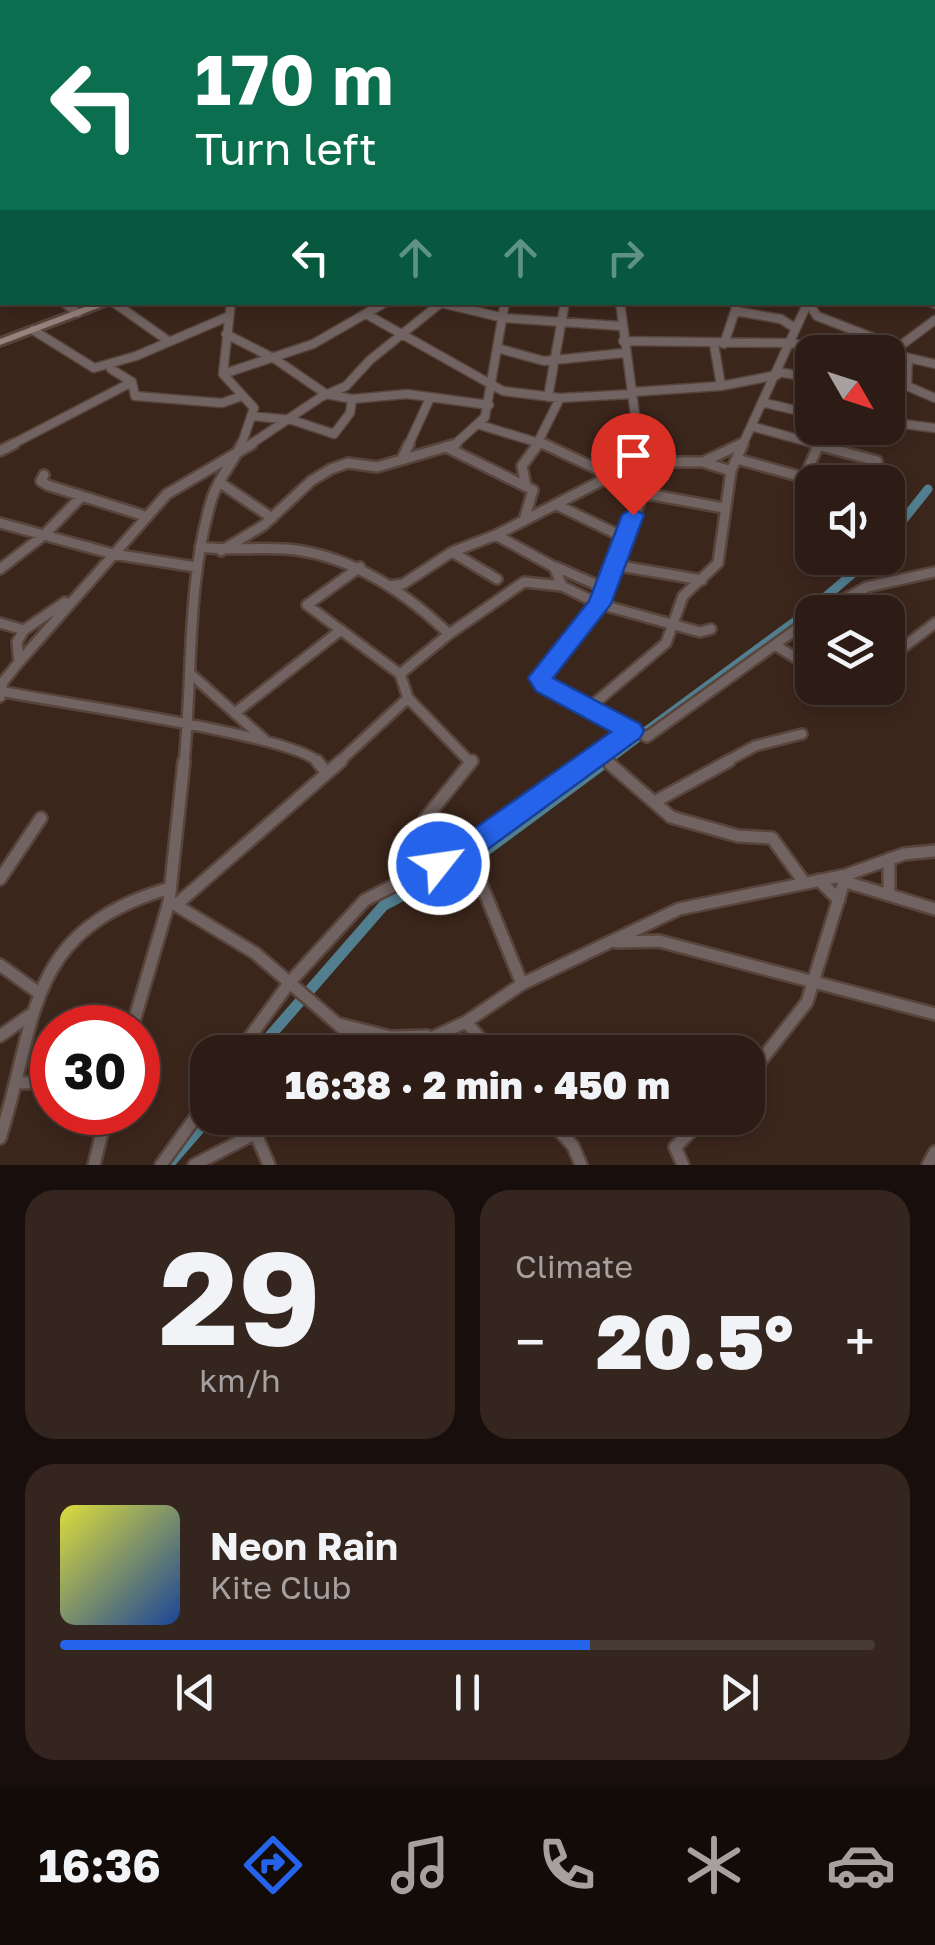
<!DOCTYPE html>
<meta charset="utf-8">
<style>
body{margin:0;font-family:"Golos Text",sans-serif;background:#34251e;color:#f1f3f6;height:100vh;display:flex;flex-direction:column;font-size:38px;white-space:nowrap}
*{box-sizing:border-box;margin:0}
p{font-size:32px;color:#a6a1a0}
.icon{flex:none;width:55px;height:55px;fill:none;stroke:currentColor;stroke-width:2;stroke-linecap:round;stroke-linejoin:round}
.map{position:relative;height:1165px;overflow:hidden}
.sheet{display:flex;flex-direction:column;gap:25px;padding:25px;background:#180f0c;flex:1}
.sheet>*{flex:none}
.guide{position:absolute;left:0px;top:0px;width:935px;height:305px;box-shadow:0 5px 15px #0003,0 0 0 2px #483a34;background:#0b6e4f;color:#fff;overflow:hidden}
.needle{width:65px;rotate:129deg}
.controls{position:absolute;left:795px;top:335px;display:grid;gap:20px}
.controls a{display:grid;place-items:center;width:110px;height:110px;border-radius:20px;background:#2c1c15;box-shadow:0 5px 15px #0003,0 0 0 2px #483a34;font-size:50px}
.speed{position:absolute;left:30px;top:1005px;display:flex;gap:20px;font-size:50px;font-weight:700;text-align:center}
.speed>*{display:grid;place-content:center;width:130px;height:130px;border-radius:50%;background:#2c1c15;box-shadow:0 5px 15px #0003,0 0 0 2px #483a34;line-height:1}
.speed .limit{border:15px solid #d22;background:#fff;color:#111}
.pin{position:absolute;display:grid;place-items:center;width:85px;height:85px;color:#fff;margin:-102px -42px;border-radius:50% 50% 50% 0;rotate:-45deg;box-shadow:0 0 10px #0007}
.pin .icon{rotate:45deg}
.me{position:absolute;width:110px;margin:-55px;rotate:60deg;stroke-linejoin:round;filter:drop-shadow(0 0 8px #0008)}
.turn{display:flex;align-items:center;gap:35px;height:210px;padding:0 30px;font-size:45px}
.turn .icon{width:130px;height:130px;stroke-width:2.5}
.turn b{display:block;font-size:70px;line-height:85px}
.lanes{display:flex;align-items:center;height:95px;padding:0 30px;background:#0003;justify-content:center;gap:50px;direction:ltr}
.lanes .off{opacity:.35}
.big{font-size:75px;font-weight:800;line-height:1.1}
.sheet .card{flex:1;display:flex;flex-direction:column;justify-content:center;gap:15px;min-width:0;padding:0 35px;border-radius:30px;background:#34251e}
.sheet .dial{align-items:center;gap:0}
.dial b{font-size:130px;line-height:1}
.song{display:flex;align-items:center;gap:30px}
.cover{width:120px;height:120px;border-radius:15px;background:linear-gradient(135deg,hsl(60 70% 55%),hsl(220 70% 35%))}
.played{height:10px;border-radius:5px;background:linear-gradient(90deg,#2563eb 65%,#483a34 65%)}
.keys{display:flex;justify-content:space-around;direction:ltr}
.heat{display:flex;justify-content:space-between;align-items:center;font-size:55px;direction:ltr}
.sheet .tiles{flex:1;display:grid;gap:25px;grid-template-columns:1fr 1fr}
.card:last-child{grid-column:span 2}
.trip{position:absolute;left:190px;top:1035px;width:575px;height:100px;border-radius:30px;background:#2c1c15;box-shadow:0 5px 15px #0003,0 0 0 2px #483a34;font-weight:800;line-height:100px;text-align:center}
.dock{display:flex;height:160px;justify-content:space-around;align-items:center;background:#120b08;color:#a6a1a0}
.dock .icon{width:70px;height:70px}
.dock .active{color:#2563eb}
.dock b{font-size:45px;color:#f1f3f6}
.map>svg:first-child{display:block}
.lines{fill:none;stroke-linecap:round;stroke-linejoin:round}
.canal-far1{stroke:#527f8f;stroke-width:9}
.canal{stroke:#527f8f;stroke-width:11}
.street-far3-casing{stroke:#58443b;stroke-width:8}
.street-far2-casing{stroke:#58443b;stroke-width:11}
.street-far1-casing{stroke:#58443b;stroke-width:14}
.street-casing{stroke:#58443b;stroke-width:16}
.secondary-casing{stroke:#58443b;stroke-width:6}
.street-far3{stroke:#706361;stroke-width:5}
.street-far2{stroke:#706361;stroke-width:8}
.street-far1{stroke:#706361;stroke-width:9}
.street{stroke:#706361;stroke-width:11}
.secondary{fill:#96827e;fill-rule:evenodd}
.route{fill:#2563eb;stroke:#184099;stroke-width:2.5}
</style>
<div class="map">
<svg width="935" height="1165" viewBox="0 0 935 1165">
<rect width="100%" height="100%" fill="#3b261c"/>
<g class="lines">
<path class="canal-far1" d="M 888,539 L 928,489
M 646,731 L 809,611 L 871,558
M 604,763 L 636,739"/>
<path class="canal" d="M 256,1052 L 384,905 L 477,857 L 607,761
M 168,1165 L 209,1118"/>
<g class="street-far3-casing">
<path id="street-far3" d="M 618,0 L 627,2
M 740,0 L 751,2
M 892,0 L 898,2
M 400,2 L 404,0
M 525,2 L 530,0
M 665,2 L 669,0
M 801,2 L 805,0
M 0,13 L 0,19"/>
</g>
<g class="street-far2-casing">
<path id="street-far2" d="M 63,302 L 78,313
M 113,302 L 167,340
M 231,302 L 223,374 L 254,408 L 241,446
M 620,302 L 637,430 L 645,446
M 737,302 L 735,311 L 781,319 L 795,328
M 808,302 L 817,316 L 897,347
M 930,302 L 935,304
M 441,303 L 504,318 L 621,326
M 366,314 L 503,391 L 560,398 L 632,394
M 33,330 L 94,368 L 136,356 L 227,317
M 226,334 L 275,359 L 326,394 L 352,399 L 407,394 L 489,405
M 623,341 L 790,343 L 852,352
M 714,344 L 721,386
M 724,344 L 735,311
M 497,348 L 544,361 L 624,353
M 896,349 L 935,320
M 883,352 L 935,364
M 908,358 L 907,386 L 935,398
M 779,372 L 812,378
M 223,374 L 313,344 L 386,302
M 132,382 L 135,396 L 222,403 L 242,396
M 632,392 L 721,386 L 777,375
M 548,397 L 565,302
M 765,403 L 812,414
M 251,416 L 292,420 L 334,434 L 350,413 L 352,399
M 888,422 L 935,428
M 480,425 L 549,446
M 754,427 L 823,446
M 9,446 L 132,382 L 111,369
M 248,446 L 321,397 L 346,386 L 370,360 L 442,302
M 408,446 L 430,398
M 453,446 L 485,417 L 505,302
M 536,446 L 560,398
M 736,446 L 742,443
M 742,446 L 808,302"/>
</g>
<g class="street-far1-casing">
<path id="street-far1" d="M 544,444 L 612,476
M 643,444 L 654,466 L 599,604 L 542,673 L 541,681 L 647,737 L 812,618
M 814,444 L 877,461 L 878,466 L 860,482
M 450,449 L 533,490 L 524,520
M 0,451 L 14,444
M 402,459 L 409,444
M 737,459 L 820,482
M 703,462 L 731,471
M 44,475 L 41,481 L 47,485 L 145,516
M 804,478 L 819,444
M 219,482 L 272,518
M 526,486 L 522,466 L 538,444
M 642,493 L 724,508
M 557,505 L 625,538
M 0,523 L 113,554 L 196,567
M 496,535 L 554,567 L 562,586
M 200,547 C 229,551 257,547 286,549 C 350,554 404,591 449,634 L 400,674
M 221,551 L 264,525 L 311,481 L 331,469 L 348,463 L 377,467 L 456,444
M 452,552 L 497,579
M 614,565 L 702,580
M 360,567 L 307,605 L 400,674 L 408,698 L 471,763
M 556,567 L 604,588
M 0,569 L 44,535 L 80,498
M 389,586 L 403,584 L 452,552 L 496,535 L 603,480 L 671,462 L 703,462 L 741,444
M 821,612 L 867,587 L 935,572
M 0,623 L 24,630 L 17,642 L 19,662
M 24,630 L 65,602
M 449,634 L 524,582 L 562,586 L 599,604 L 700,632 L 711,629
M 775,645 L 812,668
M 888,659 L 935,623
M 193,676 L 265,740
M 0,691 C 51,702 297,735 319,763
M 0,697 L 3,682 L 19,662 L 167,494 L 252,444
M 590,707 L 666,643 L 683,596 L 718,563 L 731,471 L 743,444
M 236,712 L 341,630
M 184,763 C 193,676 186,583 212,498 C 218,479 233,462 242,444
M 338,763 L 408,698
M 587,763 L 631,731
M 724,763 L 755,746 L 802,734"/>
</g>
<g class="street-casing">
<path id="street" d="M 317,761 L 327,773
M 610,764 L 671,817 L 738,836 L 772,838 L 804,882
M 656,801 L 729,761
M 467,849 L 522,984
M 889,859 L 889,895 L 935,909
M 439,864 L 425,819 L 472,761
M 0,879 L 41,818
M 819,880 L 839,900
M 846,882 L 889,895
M 174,904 L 255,953 L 370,1052
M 176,905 L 341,761
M 617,942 L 659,941 L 935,1014
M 0,965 L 39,993
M 466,1022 L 492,1052
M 339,1024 L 391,1037 L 427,1036
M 132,1028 L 169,902 L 184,761
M 0,1036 L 30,1015
M 239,1052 L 290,982 L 365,900 L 467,849 L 590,761
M 401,1052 L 466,1022 L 522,984 L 679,909 L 846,875 L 904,854 L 935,851
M 748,1077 L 807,1002 L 846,875
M 17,1083 L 52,1082
M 548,1118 L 573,1146 L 581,1165
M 571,1118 L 603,1118
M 255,1132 L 269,1165
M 0,1138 C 39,1017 23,931 170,888
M 94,1165 L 107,1112
M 161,1165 L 208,1100
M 194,1165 L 285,1118
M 683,1165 L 675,1147 L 705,1118
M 928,1165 L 935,1152"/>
</g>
<g class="secondary-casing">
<path id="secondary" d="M 265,0 L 271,0 L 270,2 L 264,2 Z
M 881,0 L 889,0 L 887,2 L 880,2 Z
M 98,302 L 114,302 L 0,345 L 0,339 Z"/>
</g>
<use href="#street-far3" class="street-far3"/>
<use href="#street-far2" class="street-far2"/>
<use href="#street-far1" class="street-far1"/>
<use href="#street" class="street"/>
<use href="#secondary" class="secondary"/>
</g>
<path class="route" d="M 633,508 L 644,515 L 611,604 L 553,678 L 640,724 L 644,731 L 640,738 L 477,857 L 439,875 L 429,872 L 425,864 L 429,855 L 457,841 L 611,732 L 536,691 L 528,678 L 589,601 L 622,515 Z"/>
</svg>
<div class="controls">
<a><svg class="needle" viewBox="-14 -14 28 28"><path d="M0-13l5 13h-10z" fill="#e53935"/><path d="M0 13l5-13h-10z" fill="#a6a1a0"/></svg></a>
<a><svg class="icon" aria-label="sound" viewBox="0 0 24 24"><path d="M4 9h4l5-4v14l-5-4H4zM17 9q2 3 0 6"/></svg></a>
<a><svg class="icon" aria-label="layers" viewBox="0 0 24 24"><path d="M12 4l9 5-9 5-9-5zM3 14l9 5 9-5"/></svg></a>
</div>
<div class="speed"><div class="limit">30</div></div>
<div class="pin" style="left:633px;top:515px;background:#d93025"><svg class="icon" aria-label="arrive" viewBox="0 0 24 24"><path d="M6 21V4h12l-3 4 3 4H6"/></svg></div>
<svg class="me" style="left:439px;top:864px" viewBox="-20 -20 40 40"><circle r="17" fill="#2563eb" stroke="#fff" stroke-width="3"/><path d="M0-11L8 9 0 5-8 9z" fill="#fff"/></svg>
<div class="trip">16:38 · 2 min · 450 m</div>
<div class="guide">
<div class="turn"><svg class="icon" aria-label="left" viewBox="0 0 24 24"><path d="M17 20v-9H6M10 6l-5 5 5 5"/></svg><div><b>170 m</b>Turn left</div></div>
<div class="lanes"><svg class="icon" aria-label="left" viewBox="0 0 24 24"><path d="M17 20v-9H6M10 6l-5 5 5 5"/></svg><svg class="icon off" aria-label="ahead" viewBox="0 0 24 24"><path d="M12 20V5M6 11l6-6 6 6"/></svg><svg class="icon off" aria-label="ahead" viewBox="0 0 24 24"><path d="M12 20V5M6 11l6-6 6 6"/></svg><svg class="icon off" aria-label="right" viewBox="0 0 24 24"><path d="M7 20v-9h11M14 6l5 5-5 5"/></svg></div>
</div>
</div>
<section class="sheet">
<div class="tiles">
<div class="card dial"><b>29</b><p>km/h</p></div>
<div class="card"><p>Climate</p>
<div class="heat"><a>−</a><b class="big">20.5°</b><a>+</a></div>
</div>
<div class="card">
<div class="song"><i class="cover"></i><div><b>Neon Rain</b><p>Kite Club</p></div></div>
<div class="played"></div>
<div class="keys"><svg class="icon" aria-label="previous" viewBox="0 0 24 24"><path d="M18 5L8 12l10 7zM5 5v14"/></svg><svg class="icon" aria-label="pause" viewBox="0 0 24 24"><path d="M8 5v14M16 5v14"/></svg><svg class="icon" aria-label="next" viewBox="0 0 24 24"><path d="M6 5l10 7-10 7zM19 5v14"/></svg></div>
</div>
</div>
</section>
<nav class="dock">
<b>16:36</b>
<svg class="icon active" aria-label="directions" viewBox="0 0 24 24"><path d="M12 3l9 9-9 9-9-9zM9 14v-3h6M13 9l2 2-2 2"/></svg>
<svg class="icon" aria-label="music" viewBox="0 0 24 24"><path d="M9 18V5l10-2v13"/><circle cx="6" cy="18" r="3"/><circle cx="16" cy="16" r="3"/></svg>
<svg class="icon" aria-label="phone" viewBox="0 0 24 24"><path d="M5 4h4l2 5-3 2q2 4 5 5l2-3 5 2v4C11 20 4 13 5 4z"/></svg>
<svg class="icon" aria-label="climate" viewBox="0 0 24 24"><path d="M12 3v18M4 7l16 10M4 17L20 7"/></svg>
<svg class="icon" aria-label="car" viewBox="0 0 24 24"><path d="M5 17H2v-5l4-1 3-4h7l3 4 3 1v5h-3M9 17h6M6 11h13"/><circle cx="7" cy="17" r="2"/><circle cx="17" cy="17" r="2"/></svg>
</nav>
